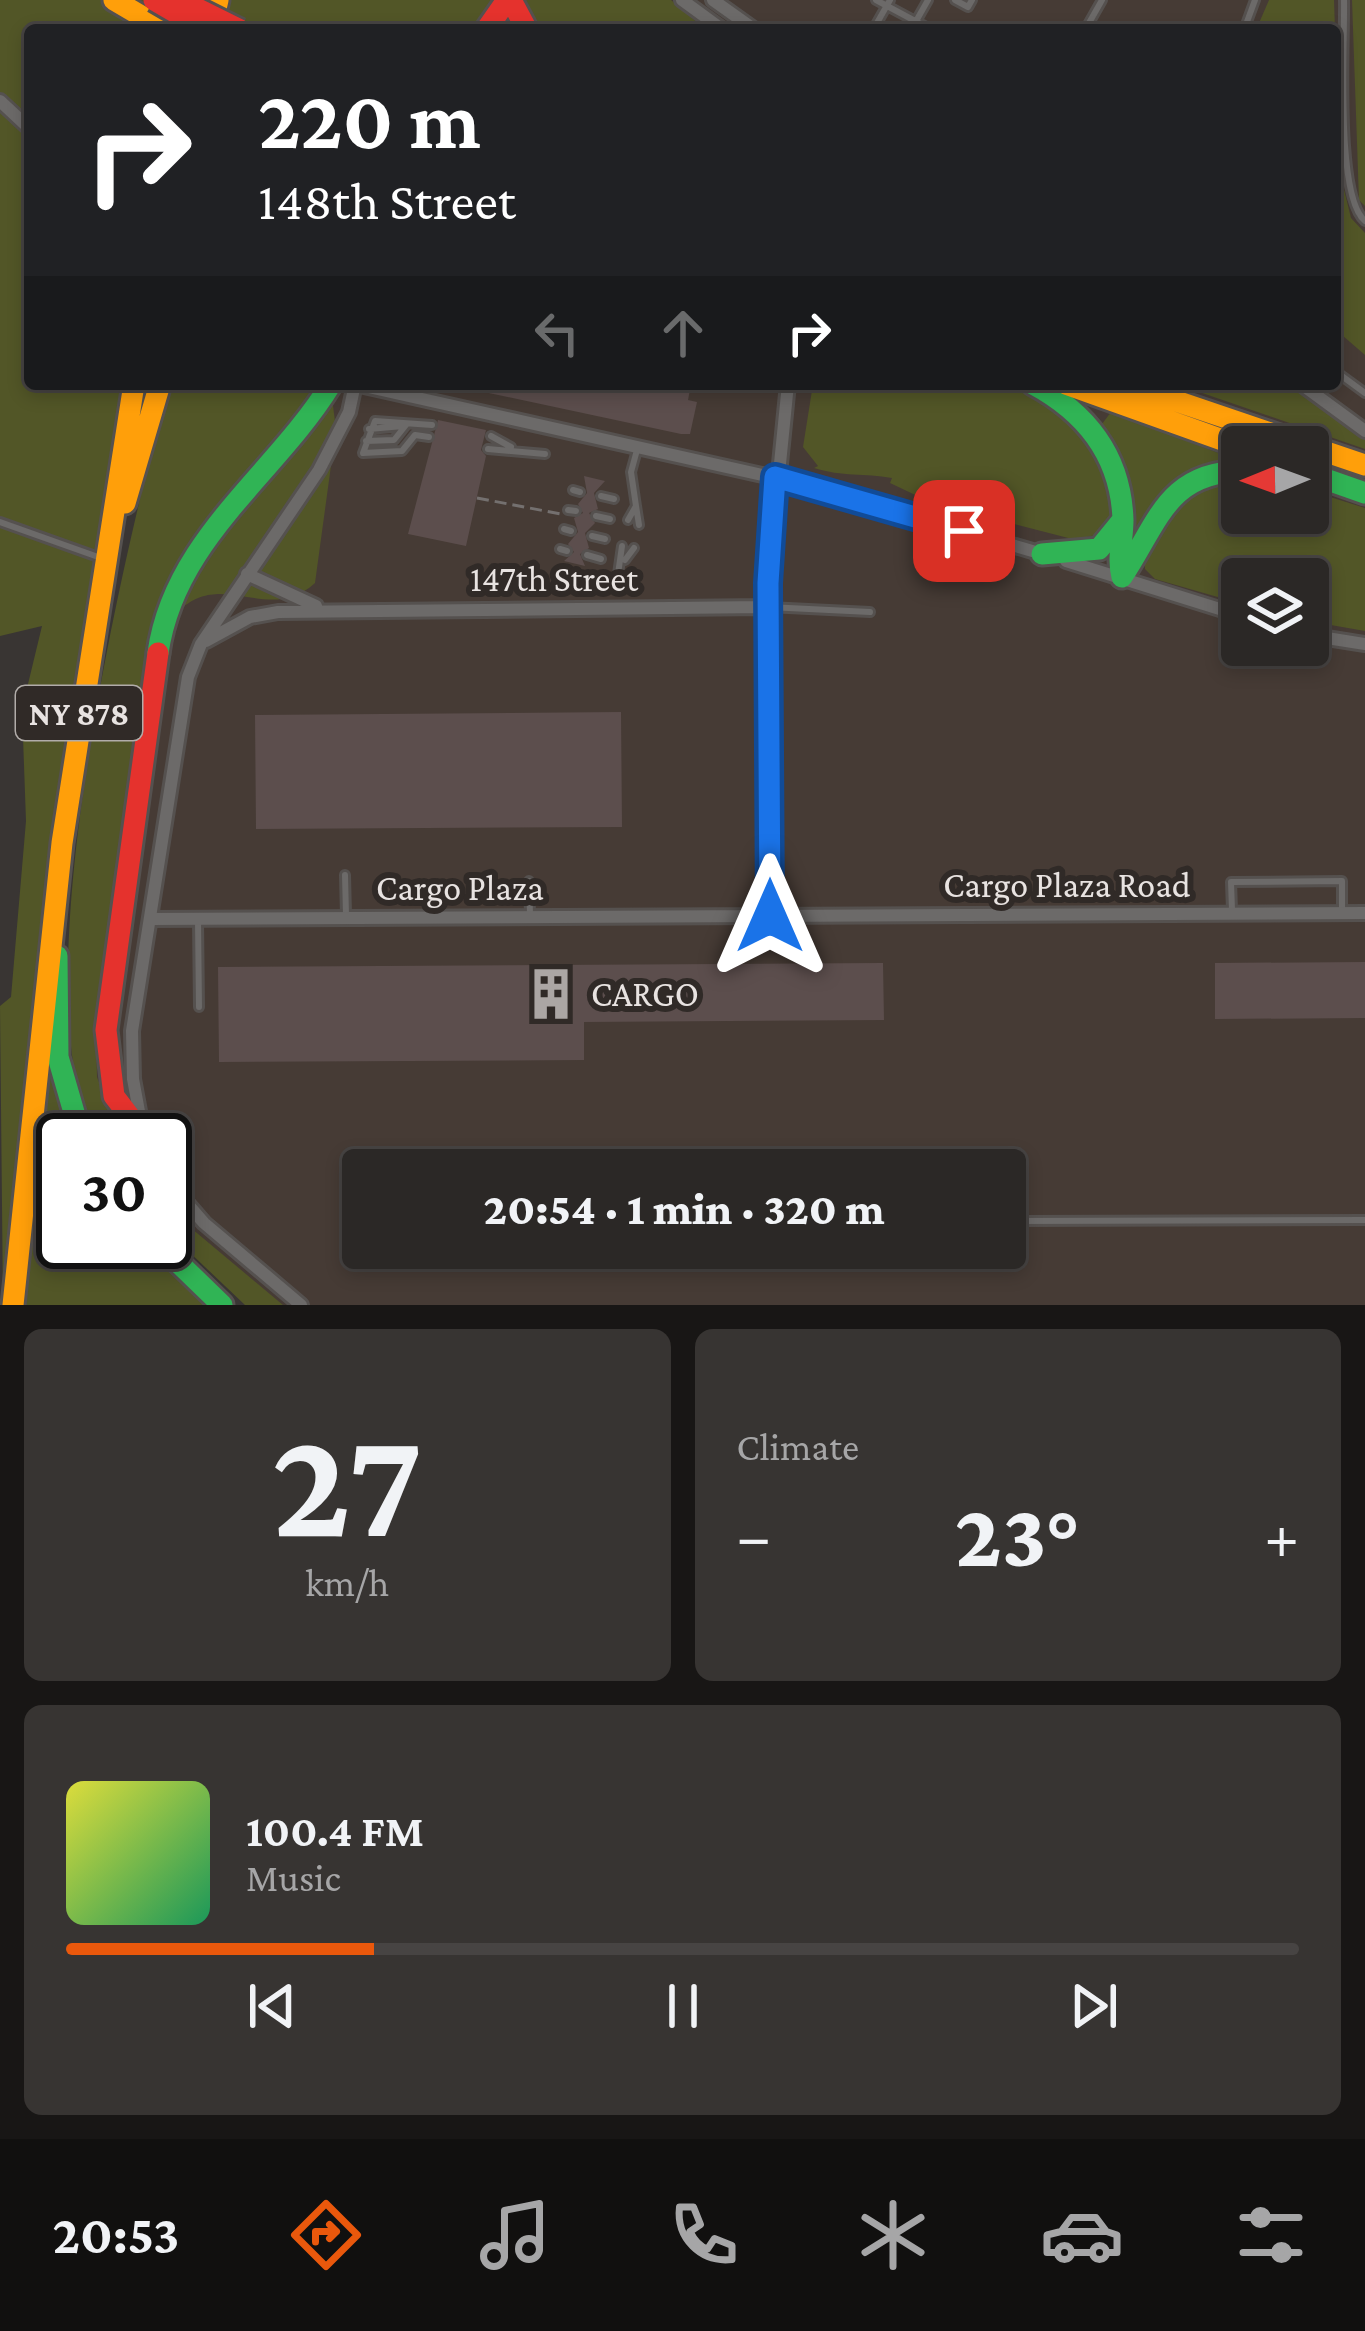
<!DOCTYPE html>
<meta charset="utf-8">
<style>
body{margin:0;font-family:"Crimson Pro",serif;background:#373432;color:#f1f3f6;height:100vh;display:flex;flex-direction:column;font-size:45px;white-space:nowrap}
*{box-sizing:border-box;margin:0}
p{font-size:39px;color:#a6a6a7}
.icon{flex:none;width:66px;height:66px;fill:none;stroke:currentColor;stroke-width:2;stroke-linecap:round;stroke-linejoin:round}
.map{position:relative;height:1305px;overflow:hidden}
.drawer{display:flex;flex-direction:column;gap:24px;padding:24px;background:#181615;flex:1}
.drawer>*{flex:none}
.hud{position:absolute;left:24px;top:24px;width:1317px;height:366px;border-radius:12px;box-shadow:0 6px 18px #0003,0 0 0 3px #474443;background:#202124;color:#fff;overflow:hidden}
.needle{width:78px;rotate:269deg}
.controls{position:absolute;left:1221px;top:426px;display:grid;gap:24px}
.controls a{display:grid;place-items:center;width:108px;height:108px;border-radius:12px;background:#2b2826;box-shadow:0 6px 18px #0003,0 0 0 3px #474443;font-size:60px}
.speed{position:absolute;left:36px;top:1113px;display:flex;gap:24px;font-size:60px;font-weight:700;text-align:center}
.speed>*{display:grid;place-content:center;width:156px;height:156px;border-radius:50%;background:#2b2826;box-shadow:0 6px 18px #0003,0 0 0 3px #474443;line-height:1}
.speed .limit{border:6px solid #111;border-radius:18px;background:#fff;color:#111}
.pin{position:absolute;display:grid;place-items:center;width:102px;height:102px;color:#fff;margin:-51px;border-radius:24px;box-shadow:0 6px 18px #0006}
.me{position:absolute;width:132px;margin:-66px;rotate:0deg;stroke-linejoin:round;filter:drop-shadow(0 0 9px #0008)}
.turn{display:flex;align-items:center;gap:42px;height:252px;padding:0 36px;font-size:54px}
.turn .icon{width:156px;height:156px;stroke-width:2.5}
.turn b{display:block;font-size:84px;line-height:102px}
.lanes{display:flex;align-items:center;height:114px;padding:0 36px;background:#0003;justify-content:center;gap:60px;direction:ltr}
.lanes .off{opacity:.35}
.big{font-size:90px;font-weight:800;line-height:1.1}
.drawer .tile{flex:1;display:flex;flex-direction:column;justify-content:center;gap:18px;min-width:0;padding:0 42px;border-radius:18px;background:#373432}
.drawer .dial{align-items:center;gap:0}
.dial b{font-size:156px;line-height:1}
.song{display:flex;align-items:center;gap:36px}
.cover{width:144px;height:144px;border-radius:18px;background:linear-gradient(135deg,hsl(60 70% 55%),hsl(150 70% 35%))}
.played{height:12px;border-radius:6px;background:linear-gradient(90deg,#ea580c 25%,#474443 25%)}
.keys{display:flex;justify-content:space-around;direction:ltr}
.heat{display:flex;justify-content:space-between;align-items:center;font-size:66px;direction:ltr}
.drawer .tiles{flex:1;display:grid;gap:24px;grid-template-columns:1fr 1fr}
.tile:last-child{grid-column:span 2}
.trip{position:absolute;left:342px;top:1149px;width:684px;height:120px;border-radius:12px;background:#2b2826;box-shadow:0 6px 18px #0003,0 0 0 3px #474443;font-weight:800;line-height:120px;text-align:center}
.tabs{display:flex;height:192px;justify-content:space-around;align-items:center;background:#11100f;color:#a6a6a7}
.tabs .icon{width:84px;height:84px}
.tabs .active{color:#ea580c}
.tabs b{font-size:54px;color:#f1f3f6}
.map>svg:first-child{display:block}
.built{fill:#463b35;fill-rule:evenodd}
.green{fill:#525627}
.building{fill:#5c4e4d}
.lines{fill:none;stroke-linecap:round;stroke-linejoin:round}
.lane-casing{stroke:#55514f;stroke-width:12}
.street-casing{stroke:#55514f;stroke-width:18}
.fast-casing{stroke:#55514f;stroke-width:27}
.slow-casing{stroke:#55514f;stroke-width:27}
.jam-casing{stroke:#55514f;stroke-width:27}
.path{stroke:#74706f;stroke-width:3;stroke-dasharray:12 6;stroke-linecap:butt}
.lane{stroke:#6c6a69;stroke-width:6}
.street{stroke:#6c6a69;stroke-width:12}
.fast{stroke:#30b455;stroke-width:21}
.slow{stroke:#ff9f0a;stroke-width:21}
.jam{stroke:#e5322d;stroke-width:21}
.jam-bridge-casing{stroke:#55514f;stroke-width:27;stroke-linecap:butt}
.jam-bridge{stroke:#e5322d;stroke-width:21}
.route-casing{stroke:#114b97;stroke-width:30}
.route{stroke:#1a73e8;stroke-width:21}
.labels{text-anchor:middle;dominant-baseline:central;stroke-width:12;stroke-linejoin:round;paint-order:stroke}
.shield{fill:#302a27;stroke:#b1aca9;stroke-width:3}
.shield-label{font-size:33px;font-weight:bold;fill:#e8e3e1}
.street-label{font-size:36px;fill:#e8e3e1;stroke:#302a27}
.poi-label{font-size:36px;fill:#e8e3e1;stroke:#302a27;text-anchor:start}
</style>
<div class="map">
<svg width="1365" height="1305" viewBox="0 0 1365 1305">
<rect width="100%" height="100%" fill="#393533"/>
<path class="built" d="M 492,0 L 1365,0 L 1365,1305 L 268,1305 L 165,1217 L 165,1140 L 107,1140 L 85,1045 L 138,643 L 201,384 L 1335,384 L 1335,30 L 488,30 ZM 1242,447 L 1308,447 L 1308,513 L 1242,513 ZM 1242,579 L 1308,579 L 1308,645 L 1242,645 ZM 363,1170 L 1005,1170 L 1005,1248 L 363,1248 Z"/>
<path class="green" d="M 0,0 L 192,0 L 187,30 L 30,30 L 30,384 L 125,384 L 49,853 L 3,1305 L 0,1006 L 11,997 L 26,821 L 22,709 L 42,626 L 0,636 Z
M 226,0 L 497,0 L 473,30 L 219,30 Z
M 512,0 L 671,0 L 706,30 L 539,30 L 529,12 L 521,30 L 493,30 Z
M 1269,0 L 1334,0 L 1335,30 L 1256,30 Z
M 1352,0 L 1365,0 L 1365,206 L 1359,200 Z
M 1340,173 L 1351,218 L 1365,233 L 1365,355 L 1335,329 L 1335,181 Z
M 169,384 L 315,384 L 332,398 L 336,429 L 315,583 C 256,637 198,529 143,673 L 96,1029 L 97,1077 L 120,1140 L 96,1140 C 16,995 128,537 169,384 Z
M 813,384 L 1015,384 L 1051,399 L 1099,450 L 1115,503 L 1110,522 L 1095,535 L 1076,540 L 930,502 L 890,483 L 892,478 C 864,473 843,477 814,468 L 818,466 L 803,447 Z
M 1176,384 L 1299,384 L 1365,435 L 1365,449 Z
M 1111,412 L 1242,462 L 1220,464 L 1128,550 L 1128,477 L 1102,424 Z
M 1242,475 L 1242,513 L 1308,513 L 1308,490 L 1365,508 L 1365,631 L 1308,621 L 1308,579 L 1242,579 L 1242,604 L 1155,579 L 1145,569 C 1141,516 1196,479 1242,475 Z
M 48,1048 L 60,1105 L 76,1140 L 63,1140 L 63,1242 L 141,1242 L 207,1305 L 26,1305 Z
M 165,1203 L 173,1213 L 283,1305 L 245,1305 L 165,1229 Z"/>
<path class="building" d="M 471,384 L 691,384 L 688,400 L 697,402 L 690,434 L 681,434 L 470,389 Z
M 438,420 L 486,430 L 481,450 L 486,456 L 466,546 L 408,534 Z
M 584,476 L 605,481 L 594,493 L 598,509 L 589,513 L 595,523 L 585,533 L 589,548 L 580,554 L 585,566 L 564,561 L 574,552 L 568,544 L 578,532 L 574,518 L 583,513 L 578,504 L 587,493 Z
M 621,712 L 622,827 L 256,829 L 255,715 Z
M 1365,962 L 1365,1018 L 1215,1019 L 1215,963 Z
M 883,963 L 884,1020 L 584,1022 L 584,1060 L 219,1062 L 218,967 Z"/>
<g class="lines">
<g class="lane-casing">
<path id="lane" d="M 876,0 L 932,30
M 955,0 L 968,7 L 972,0
M 1344,0 C 1345,43 1335,196 1365,221
M 873,30 L 890,0
M 911,30 L 928,0
M 1085,30 L 1102,0
M 1244,30 L 1255,0
M 1335,371 L 1365,393
M 369,429 L 403,426
M 491,436 L 511,447
M 429,437 L 415,435 L 402,451 L 363,453 L 375,421 L 432,425
M 366,441 L 394,440 L 406,425
M 488,449 L 545,454
M 573,490 L 580,492
M 601,496 L 614,499
M 636,506 L 639,525
M 568,510 L 576,511
M 596,516 L 610,519
M 628,520 L 636,506 L 631,472 L 637,450
M 0,522 L 101,558
M 564,529 L 571,531
M 592,536 L 605,539
M 560,549 L 567,551
M 587,555 L 601,559
M 625,560 L 634,548
M 618,574 L 622,546
M 768,607 L 870,612
M 345,875 L 346,915
M 529,881 L 530,914
M 1232,910 L 1231,882 L 1342,881 L 1342,913
M 198,921 L 199,1007
M 1005,1221 L 1365,1220"/>
</g>
<g class="street-casing">
<path id="street" d="M 682,0 L 723,30
M 713,0 L 755,30
M 0,101 L 30,129
M 355,384 L 807,485 L 1046,555
M 1301,384 L 1365,431
M 1066,561 L 1242,616
M 247,574 L 316,606
M 1308,635 L 1365,644
M 206,641 L 250,617 L 278,612 L 768,607
M 770,916 L 768,583 L 788,384
M 151,919 L 1365,913
M 141,1122 L 133,1079 L 132,1031 L 188,677 L 201,644 L 319,470 L 349,412 L 355,384
M 165,1178 L 204,1223 L 301,1305"/>
</g>
<g class="fast-casing">
<path id="fast" d="M 1033,384 C 1087,413 1121,457 1123,520 C 1123,540 1117,558 1122,577
M 1308,473 L 1365,493
M 1042,554 L 1099,549 L 1121,522
M 1122,577 C 1158,523 1167,472 1242,471
M 158,653 C 174,539 275,475 331,384
M 57,956 L 58,1057 L 82,1140
M 157,1242 L 222,1305"/>
</g>
<g class="slow-casing">
<path id="slow" d="M 114,0 L 165,30
M 211,30 L 218,0
M 1066,384 L 1242,447
M 1126,384 L 1365,465
M 125,503 L 160,384
M 13,1305 L 62,843 L 134,384"/>
</g>
<g class="jam-casing">
<path id="jam" d="M 511,0 L 527,30
M 486,30 L 507,0
M 146,1138 L 114,1096 L 106,1030 L 158,653"/>
</g>
<path class="path" d="M 477,498 L 561,514"/>
<use href="#lane" class="lane"/>
<use href="#street" class="street"/>
<use href="#fast" class="fast"/>
<use href="#slow" class="slow"/>
<use href="#jam" class="jam"/>
<g class="jam-bridge-casing">
<path id="jam-bridge" d="M 154,0 L 190,21
M 180,0 L 240,30"/>
</g>
<use href="#jam-bridge" class="jam-bridge"/>
</g>
<g class="lines">
<g class="route-casing">
<path id="route" d="M 770,916 L 768,583 L 775,477 L 964,531"/>
</g>
<use href="#route" class="route"/>
</g>
<defs>
<g id="building-bare" transform="scale(4.14)"><path d="M-4-6H4V6H1V3H-1V6H-4ZM-2.5-4.3h1.7v1.8h-1.7ZM.8-4.3h1.7v1.8H.8ZM-2.5-1h1.7V.8h-1.7ZM.8-1h1.7V.8H.8Z" fill="#aba6a4" stroke="#302a27" stroke-width="2.5" paint-order="stroke"/></g>
</defs>
<g fill-rule="evenodd">
<use href="#building-bare" x="551" y="994"/>
</g>
<g class="labels">
<rect class="shield" x="16" y="686" width="126" height="54" rx="9"/>
<g class="shield-label">
<text x="79" y="713">NY 878</text>
</g>
<g class="street-label">
<text x="554" y="579">147th Street</text>
<text x="1067" y="885">Cargo Plaza Road</text>
<text x="460" y="888">Cargo Plaza</text>
</g>
<g class="poi-label">
<text x="591" y="994">CARGO</text>
</g>
</g>
</svg>
<div class="controls">
<a><svg class="needle" viewBox="-14 -14 28 28"><path d="M0-13l5 13h-10z" fill="#e53935"/><path d="M0 13l5-13h-10z" fill="#a6a6a7"/></svg></a>
<a><svg class="icon" aria-label="layers" viewBox="0 0 24 24"><path d="M12 4l9 5-9 5-9-5zM3 14l9 5 9-5"/></svg></a>
</div>
<div class="speed"><div class="limit">30</div></div>
<div class="pin" style="left:964px;top:531px;background:#d93025"><svg class="icon" aria-label="arrive" viewBox="0 0 24 24"><path d="M6 21V4h12l-3 4 3 4H6"/></svg></div>
<svg class="me" style="left:770px;top:916px" viewBox="-20 -20 40 40"><path d="M0-17L14 15 0 8-14 15z" fill="#1a73e8" stroke="#fff" stroke-width="4"/></svg>
<div class="trip">20:54 · 1 min · 320 m</div>
<div class="hud">
<div class="turn"><svg class="icon" aria-label="right" viewBox="0 0 24 24"><path d="M7 20v-9h11M14 6l5 5-5 5"/></svg><div><b>220 m</b>148th Street</div></div>
<div class="lanes"><svg class="icon off" aria-label="left" viewBox="0 0 24 24"><path d="M17 20v-9H6M10 6l-5 5 5 5"/></svg><svg class="icon off" aria-label="ahead" viewBox="0 0 24 24"><path d="M12 20V5M6 11l6-6 6 6"/></svg><svg class="icon" aria-label="right" viewBox="0 0 24 24"><path d="M7 20v-9h11M14 6l5 5-5 5"/></svg></div>
</div>
</div>
<section class="drawer">
<div class="tiles">
<div class="tile dial"><b>27</b><p>km/h</p></div>
<div class="tile"><p>Climate</p>
<div class="heat"><a>−</a><b class="big">23°</b><a>+</a></div>
</div>
<div class="tile">
<div class="song"><i class="cover"></i><div><b>100.4 FM</b><p>Music</p></div></div>
<div class="played"></div>
<div class="keys"><svg class="icon" aria-label="previous" viewBox="0 0 24 24"><path d="M18 5L8 12l10 7zM5 5v14"/></svg><svg class="icon" aria-label="pause" viewBox="0 0 24 24"><path d="M8 5v14M16 5v14"/></svg><svg class="icon" aria-label="next" viewBox="0 0 24 24"><path d="M6 5l10 7-10 7zM19 5v14"/></svg></div>
</div>
</div>
</section>
<nav class="tabs">
<b>20:53</b>
<svg class="icon active" aria-label="directions" viewBox="0 0 24 24"><path d="M12 3l9 9-9 9-9-9zM9 14v-3h6M13 9l2 2-2 2"/></svg>
<svg class="icon" aria-label="music" viewBox="0 0 24 24"><path d="M9 18V5l10-2v13"/><circle cx="6" cy="18" r="3"/><circle cx="16" cy="16" r="3"/></svg>
<svg class="icon" aria-label="phone" viewBox="0 0 24 24"><path d="M5 4h4l2 5-3 2q2 4 5 5l2-3 5 2v4C11 20 4 13 5 4z"/></svg>
<svg class="icon" aria-label="climate" viewBox="0 0 24 24"><path d="M12 3v18M4 7l16 10M4 17L20 7"/></svg>
<svg class="icon" aria-label="car" viewBox="0 0 24 24"><path d="M5 17H2v-5l4-1 3-4h7l3 4 3 1v5h-3M9 17h6M6 11h13"/><circle cx="7" cy="17" r="2"/><circle cx="17" cy="17" r="2"/></svg>
<svg class="icon" aria-label="filters" viewBox="0 0 24 24"><path d="M4 7h16M4 17h16"/><circle cx="9" cy="7" r="2"/><circle cx="15" cy="17" r="2"/></svg>
</nav>
